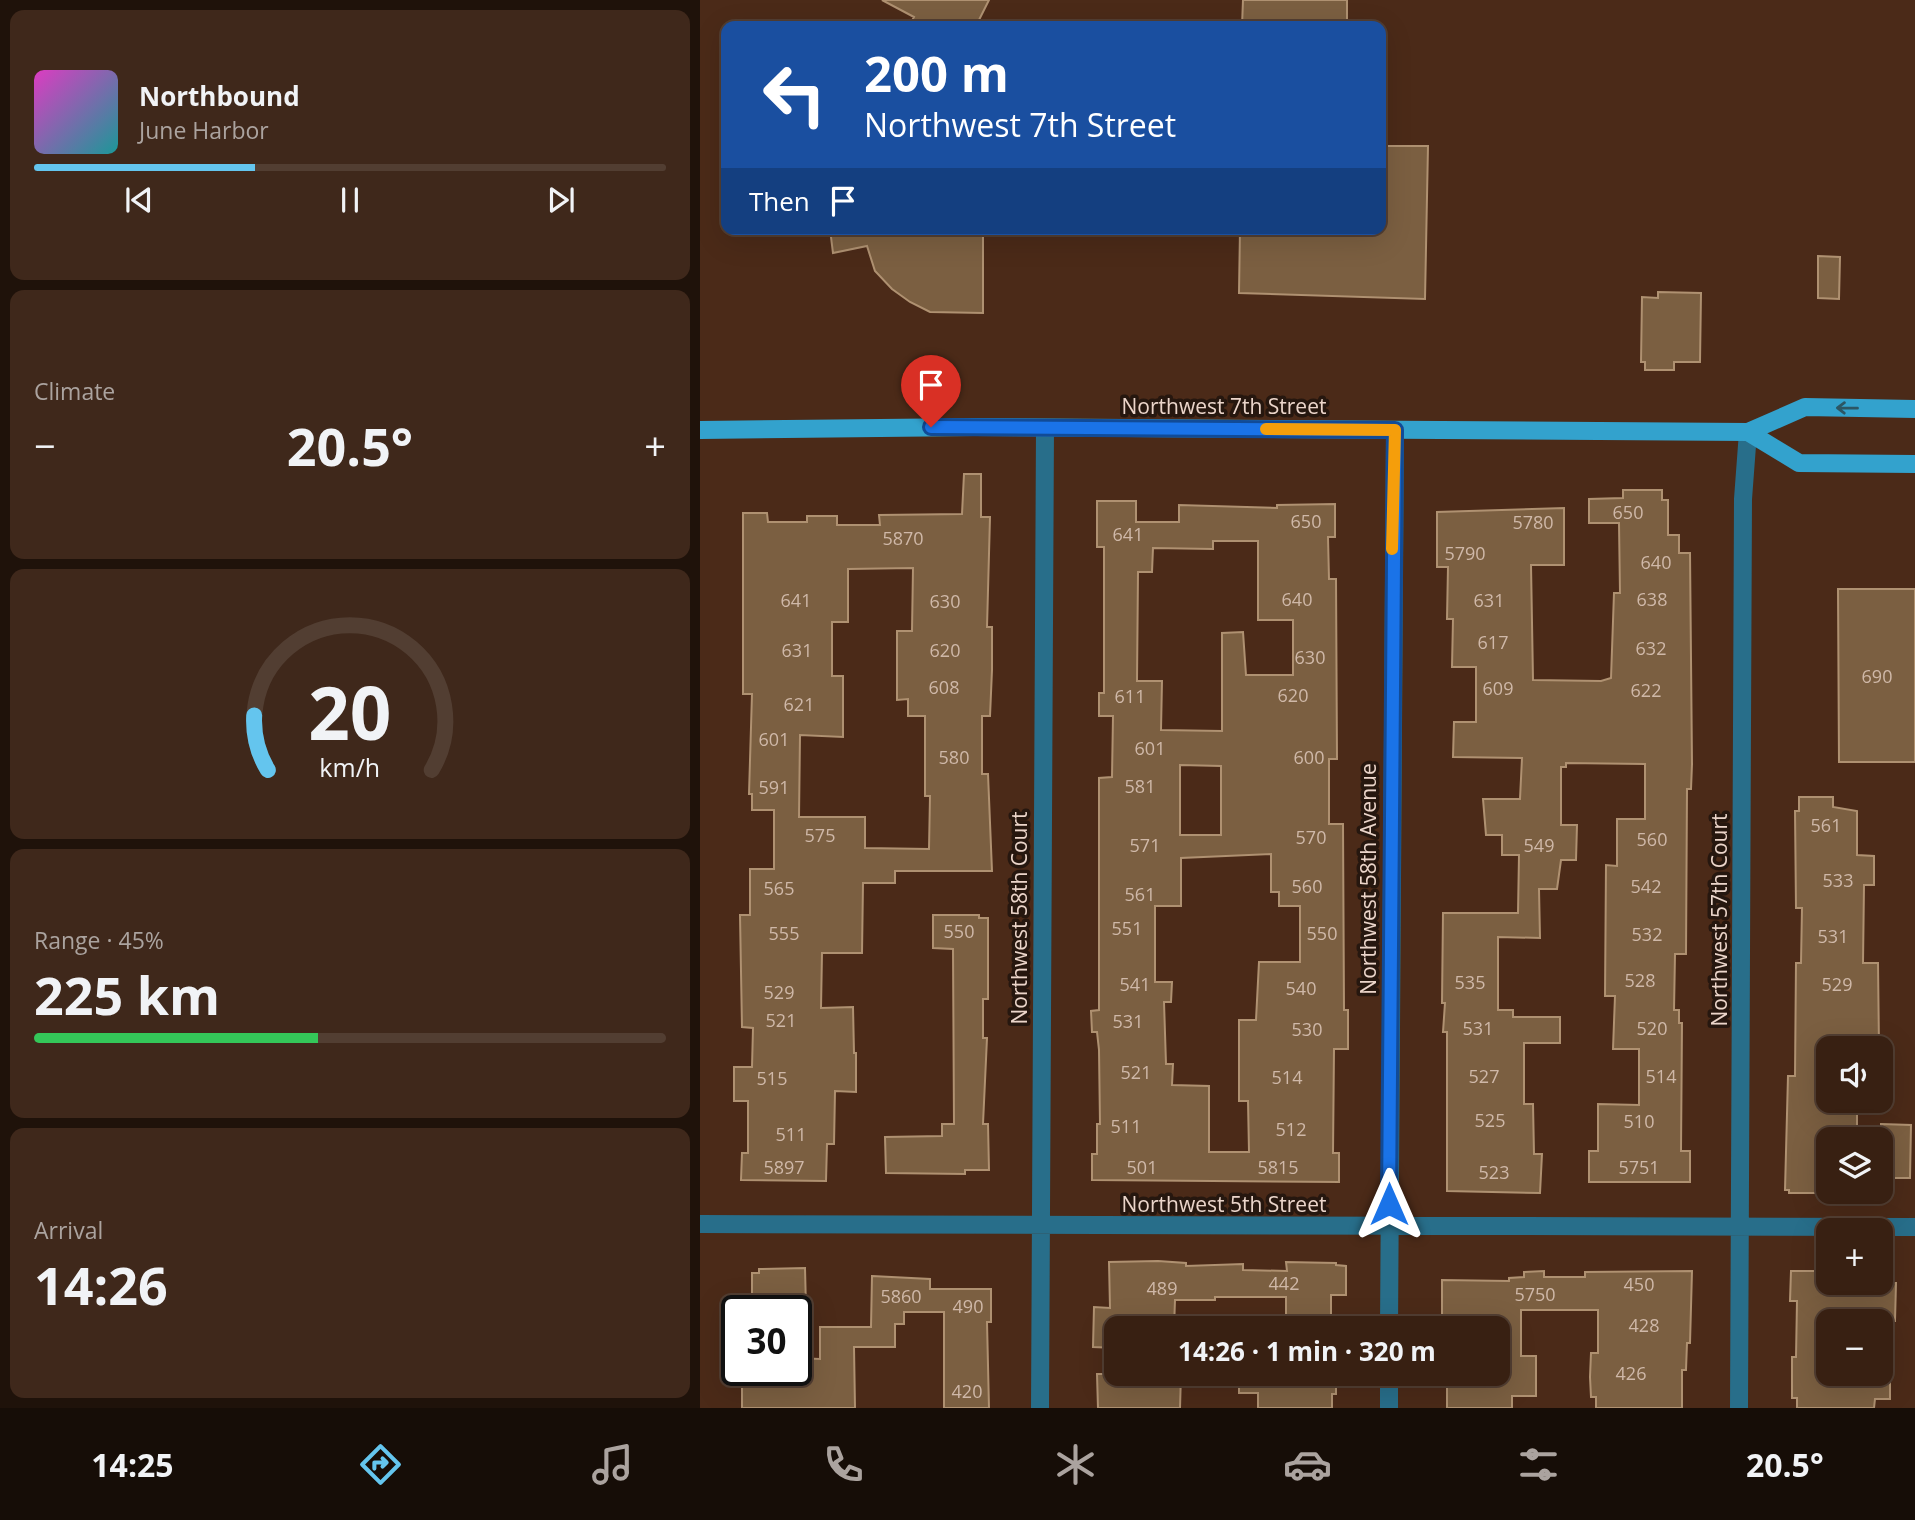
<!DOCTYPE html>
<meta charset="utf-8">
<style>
body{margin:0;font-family:"Open Sans",sans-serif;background:#3f281b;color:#f1f3f6;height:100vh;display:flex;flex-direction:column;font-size:26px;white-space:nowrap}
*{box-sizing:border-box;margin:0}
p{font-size:23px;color:#aba39f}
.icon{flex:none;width:38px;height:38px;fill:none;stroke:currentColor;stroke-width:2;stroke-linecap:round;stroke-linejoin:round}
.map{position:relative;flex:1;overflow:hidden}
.side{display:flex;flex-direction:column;gap:10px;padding:10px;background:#1f120a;width:700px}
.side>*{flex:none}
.banner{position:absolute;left:21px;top:21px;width:665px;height:214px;border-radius:14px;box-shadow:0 7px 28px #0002,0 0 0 2px #523e32;background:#1a4fa0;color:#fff;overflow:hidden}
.fabs{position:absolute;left:1116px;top:1036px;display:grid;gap:14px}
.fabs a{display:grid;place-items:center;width:77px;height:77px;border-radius:14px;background:#382012;box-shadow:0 7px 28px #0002,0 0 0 2px #523e32;font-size:35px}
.speed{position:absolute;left:21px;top:1295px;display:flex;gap:14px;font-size:35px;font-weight:700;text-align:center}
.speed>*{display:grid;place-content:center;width:91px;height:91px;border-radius:50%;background:#382012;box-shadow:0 7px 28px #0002,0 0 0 2px #523e32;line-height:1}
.speed .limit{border:4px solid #111;border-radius:10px;background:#fff;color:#111}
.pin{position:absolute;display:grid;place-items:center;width:60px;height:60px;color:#fff;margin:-72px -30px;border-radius:50% 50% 50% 0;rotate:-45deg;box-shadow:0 0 7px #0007}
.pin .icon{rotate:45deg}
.me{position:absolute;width:77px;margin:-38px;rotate:0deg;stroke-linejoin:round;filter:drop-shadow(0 0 5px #0008)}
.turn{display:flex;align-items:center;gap:24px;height:147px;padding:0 28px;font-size:32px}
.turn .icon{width:91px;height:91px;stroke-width:2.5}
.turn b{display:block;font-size:49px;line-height:60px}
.then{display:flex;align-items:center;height:66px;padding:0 28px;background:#0003;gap:14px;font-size:26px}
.big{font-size:52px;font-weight:700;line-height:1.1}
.side .widget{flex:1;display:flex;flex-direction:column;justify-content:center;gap:10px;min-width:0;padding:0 24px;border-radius:14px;background:#3f281b}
.side .dial{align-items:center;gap:0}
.dial svg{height:182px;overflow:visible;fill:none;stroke:#523e32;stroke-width:7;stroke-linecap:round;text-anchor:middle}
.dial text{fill:#f1f3f6;stroke:none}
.song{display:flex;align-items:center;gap:21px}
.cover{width:84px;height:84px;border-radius:10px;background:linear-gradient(135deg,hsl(310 70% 55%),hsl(180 70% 35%))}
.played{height:7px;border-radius:4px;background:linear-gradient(90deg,#64c5ee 35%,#523e32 35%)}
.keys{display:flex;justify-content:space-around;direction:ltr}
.heat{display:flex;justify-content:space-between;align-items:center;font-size:38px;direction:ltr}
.charge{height:10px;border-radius:5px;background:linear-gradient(90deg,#34c759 45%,#523e32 0)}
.trip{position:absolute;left:404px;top:1316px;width:406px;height:70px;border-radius:14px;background:#382012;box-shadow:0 7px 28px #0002,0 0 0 2px #523e32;font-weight:700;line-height:70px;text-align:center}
.dock{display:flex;height:112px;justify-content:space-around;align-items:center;background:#160d07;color:#aba39f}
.dock .icon{width:49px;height:49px}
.dock .active{color:#64c5ee}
.dock b{font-size:32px;color:#f1f3f6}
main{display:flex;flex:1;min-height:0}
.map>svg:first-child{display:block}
.building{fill:#7b5f41;stroke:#af9171;stroke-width:2;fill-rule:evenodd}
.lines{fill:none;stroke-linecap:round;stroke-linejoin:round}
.minor{stroke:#286e8a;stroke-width:18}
.major{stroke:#33a2cd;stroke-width:18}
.oneway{stroke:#2c5664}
.route-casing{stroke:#114b97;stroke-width:18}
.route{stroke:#1a73e8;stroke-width:12}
.slow{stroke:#f59e0b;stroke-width:12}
.labels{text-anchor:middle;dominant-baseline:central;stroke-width:7;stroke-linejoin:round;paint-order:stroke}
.number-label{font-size:18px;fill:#cfb8a8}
.street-label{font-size:21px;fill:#ebd5ca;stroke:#26170f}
</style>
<main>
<section class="side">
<div class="widget">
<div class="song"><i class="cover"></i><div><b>Northbound</b><p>June Harbor</p></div></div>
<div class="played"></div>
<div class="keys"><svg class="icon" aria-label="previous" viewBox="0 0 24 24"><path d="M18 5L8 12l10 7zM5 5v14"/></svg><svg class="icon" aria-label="pause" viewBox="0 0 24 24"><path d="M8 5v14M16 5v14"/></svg><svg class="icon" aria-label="next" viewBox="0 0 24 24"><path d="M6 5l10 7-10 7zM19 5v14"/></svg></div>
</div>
<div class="widget"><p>Climate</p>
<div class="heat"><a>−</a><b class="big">20.5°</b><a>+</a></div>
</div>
<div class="widget dial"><svg viewBox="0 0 100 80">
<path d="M14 69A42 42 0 1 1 86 69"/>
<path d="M14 69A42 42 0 0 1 8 45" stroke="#64c5ee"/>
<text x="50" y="56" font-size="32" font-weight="700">20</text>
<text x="50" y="72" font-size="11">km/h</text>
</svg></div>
<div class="widget"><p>Range · 45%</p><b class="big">225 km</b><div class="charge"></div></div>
<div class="widget"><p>Arrival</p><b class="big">14:26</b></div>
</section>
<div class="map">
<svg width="1215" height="1408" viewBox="0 0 1215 1408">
<rect width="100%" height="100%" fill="#4b2a18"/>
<path class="building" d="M 182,0 L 289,0 L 276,26 L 209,26 L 214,17 Z
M 543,0 L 647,0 L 647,26 L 542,26 Z
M 681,146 L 728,146 L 725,299 L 539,293 L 540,229 L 681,229 Z
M 130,229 L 283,229 L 283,313 L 230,312 L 210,302 L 192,289 L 175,271 L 167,246 L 133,253 Z
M 1118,256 L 1140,257 L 1139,299 L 1118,298 Z
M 958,292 L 1001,293 L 1000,362 L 974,362 L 974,370 L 945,370 L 945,362 L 941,362 L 942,297 L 958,298 Z
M 264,474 L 281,474 L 281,517 L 290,517 L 287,627 L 292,627 L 292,670 L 290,716 L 282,716 L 282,774 L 288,774 L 292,871 L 195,871 L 195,883 L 163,883 L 162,953 L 122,953 L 121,1008 L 153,1007 L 154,1053 L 156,1053 L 156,1092 L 135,1091 L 134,1144 L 127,1144 L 126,1181 L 41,1180 L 42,1153 L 48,1153 L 48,1101 L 34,1101 L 34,1067 L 52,1067 L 53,1028 L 42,1027 L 40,915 L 50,915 L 50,869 L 74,869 L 74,810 L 52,810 L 52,794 L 49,794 L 52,694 L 43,694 L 43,513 L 67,513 L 68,522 L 107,522 L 107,516 L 137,516 L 137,525 L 180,525 L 179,515 L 262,514 ZM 213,568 L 212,631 L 197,631 L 197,700 L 208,699 L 208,716 L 225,716 L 225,796 L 230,796 L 229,849 L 165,848 L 165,817 L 99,817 L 100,735 L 143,737 L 143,676 L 132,676 L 132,622 L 148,622 L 148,569 Z
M 923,490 L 962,490 L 962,500 L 968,500 L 968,535 L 979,535 L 979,553 L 990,553 L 992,764 L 991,789 L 987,789 L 986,954 L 975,954 L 974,1010 L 979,1010 L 979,1023 L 982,1023 L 981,1151 L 990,1151 L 990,1182 L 889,1182 L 889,1151 L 898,1151 L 898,1104 L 939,1105 L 939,1049 L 913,1049 L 915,996 L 905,996 L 906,865 L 917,866 L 917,819 L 945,819 L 945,764 L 866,763 L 866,767 L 861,767 L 861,825 L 877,825 L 876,860 L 861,860 L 857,889 L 839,889 L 840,938 L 798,937 L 798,1010 L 813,1010 L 813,1017 L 860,1017 L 860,1043 L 824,1043 L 824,1104 L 833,1104 L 834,1154 L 842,1154 L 840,1193 L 747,1191 L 747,1032 L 743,1032 L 745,1003 L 742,1003 L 743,913 L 818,913 L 819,855 L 802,855 L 802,835 L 786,835 L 783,799 L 820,799 L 822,758 L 753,757 L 754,722 L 776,722 L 776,667 L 752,667 L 753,619 L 747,619 L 748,567 L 737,567 L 737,512 L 864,508 L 864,565 L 831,565 L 833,680 L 901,681 L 911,678 L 914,593 L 920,593 L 919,523 L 889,523 L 889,499 L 923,498 Z
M 397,501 L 436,501 L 436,522 L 479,522 L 479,505 L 577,508 L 577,505 L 635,504 L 635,537 L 628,537 L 629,579 L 636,579 L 637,759 L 629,759 L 629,824 L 643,824 L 644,1010 L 648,1010 L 648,1049 L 634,1049 L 633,1153 L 639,1153 L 639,1182 L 392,1180 L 392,1154 L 397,1154 L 397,1124 L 400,1124 L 399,1050 L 397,1032 L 392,1032 L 391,1011 L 399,1010 L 399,778 L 412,777 L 413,716 L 399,716 L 399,693 L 404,693 L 404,547 L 397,547 ZM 513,541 L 558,541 L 558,620 L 593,620 L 593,675 L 546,675 L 543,632 L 522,633 L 522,731 L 461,730 L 462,681 L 437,681 L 438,572 L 452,572 L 453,548 L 513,549 ZM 480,765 L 521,766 L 521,835 L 480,835 ZM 571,854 L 571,892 L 579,892 L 579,906 L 600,906 L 600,962 L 559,962 L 556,1020 L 539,1020 L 539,1101 L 548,1101 L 549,1152 L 509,1152 L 509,1086 L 472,1085 L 473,1064 L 466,1064 L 464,1002 L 471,1002 L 472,982 L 455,982 L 455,906 L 481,906 L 481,858 Z
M 1138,589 L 1215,589 L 1215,762 L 1139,762 Z
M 1099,797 L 1133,797 L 1133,807 L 1157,811 L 1157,855 L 1174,856 L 1174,885 L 1164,885 L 1163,963 L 1178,963 L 1179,1048 L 1129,1048 L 1129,1108 L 1157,1107 L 1157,1139 L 1129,1139 L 1129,1193 L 1089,1193 L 1089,1190 L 1085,1190 L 1088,1076 L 1095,1076 L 1096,963 L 1101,963 L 1102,908 L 1096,908 L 1095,811 L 1099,811 Z
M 233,915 L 279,915 L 279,918 L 288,918 L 288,999 L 283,999 L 283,1038 L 287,1038 L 283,1124 L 288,1124 L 289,1170 L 265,1170 L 265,1174 L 186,1173 L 185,1137 L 242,1136 L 242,1124 L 254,1124 L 253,949 L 233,948 Z
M 1181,1124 L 1211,1125 L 1210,1178 L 1181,1178 Z
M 458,1261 L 486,1263 L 486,1266 L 543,1264 L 543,1270 L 587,1271 L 586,1262 L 636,1263 L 636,1265 L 646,1266 L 646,1295 L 631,1295 L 631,1328 L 595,1328 L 595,1316 L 586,1316 L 586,1297 L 515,1297 L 515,1300 L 475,1300 L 474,1328 L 416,1328 L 416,1348 L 393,1347 L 394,1307 L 410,1308 L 409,1262 Z
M 105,1268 L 106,1308 L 52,1309 L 52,1273 L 59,1273 L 59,1269 Z
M 844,1271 L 844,1277 L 885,1277 L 885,1272 L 992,1271 L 990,1343 L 987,1343 L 986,1370 L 982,1370 L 982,1408 L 896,1408 L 896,1397 L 891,1397 L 890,1377 L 891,1353 L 898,1353 L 898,1310 L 821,1310 L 821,1356 L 836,1356 L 836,1396 L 812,1396 L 812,1408 L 747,1408 L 747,1374 L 798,1374 L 798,1327 L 742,1325 L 742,1280 L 809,1281 L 809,1278 L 824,1277 L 824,1272 Z
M 1091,1271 L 1129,1271 L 1129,1283 L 1196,1283 L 1195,1321 L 1129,1321 L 1129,1374 L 1190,1374 L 1190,1399 L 1175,1399 L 1174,1408 L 1097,1408 L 1097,1398 L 1092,1398 L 1092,1357 L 1096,1357 L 1097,1301 L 1090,1301 Z
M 172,1276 L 230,1279 L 230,1289 L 291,1289 L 291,1322 L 287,1322 L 289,1408 L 244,1408 L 244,1312 L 204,1312 L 204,1324 L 195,1324 L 195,1347 L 154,1347 L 155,1408 L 42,1408 L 42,1370 L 96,1370 L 96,1358 L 120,1359 L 120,1327 L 171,1327 Z
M 397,1374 L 481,1374 L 480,1408 L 398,1408 Z
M 539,1374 L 636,1374 L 636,1394 L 632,1394 L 632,1408 L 558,1408 L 558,1393 L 539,1393 Z"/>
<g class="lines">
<path class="minor" d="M 0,1224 L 1215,1227
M 689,1328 L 695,430
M 340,1408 L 345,428
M 689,1408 L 689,1374
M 1039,1408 L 1043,499 L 1048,432"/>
<path class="major" d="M 0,430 L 274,427 L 1048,432 L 1105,407 L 1215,409
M 1048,432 L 1099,463 L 1215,464"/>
</g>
<defs><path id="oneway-shaft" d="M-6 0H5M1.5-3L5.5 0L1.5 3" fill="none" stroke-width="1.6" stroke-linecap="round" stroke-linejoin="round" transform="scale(1.75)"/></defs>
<use class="oneway" href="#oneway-shaft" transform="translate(1147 408) rotate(-179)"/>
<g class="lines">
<g class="route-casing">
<path id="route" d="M 231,427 L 695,430 L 689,1204"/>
</g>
<use href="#route" class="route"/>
<path class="slow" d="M 566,429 L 695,430 L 692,549"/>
</g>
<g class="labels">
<g class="number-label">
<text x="928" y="512">650</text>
<text x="606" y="521">650</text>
<text x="833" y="522">5780</text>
<text x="428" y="534">641</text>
<text x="203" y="538">5870</text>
<text x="765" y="553">5790</text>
<text x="956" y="562">640</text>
<text x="597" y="599">640</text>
<text x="952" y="599">638</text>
<text x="96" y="600">641</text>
<text x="789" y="600">631</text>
<text x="245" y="601">630</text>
<text x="793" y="642">617</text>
<text x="951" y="648">632</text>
<text x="97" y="650">631</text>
<text x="245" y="650">620</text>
<text x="610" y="657">630</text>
<text x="1177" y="676">690</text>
<text x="244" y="687">608</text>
<text x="798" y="688">609</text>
<text x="946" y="690">622</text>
<text x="593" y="695">620</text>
<text x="430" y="696">611</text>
<text x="99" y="704">621</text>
<text x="74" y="739">601</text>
<text x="450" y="748">601</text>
<text x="254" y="757">580</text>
<text x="609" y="757">600</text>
<text x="440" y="786">581</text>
<text x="74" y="787">591</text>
<text x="1126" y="825">561</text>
<text x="120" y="835">575</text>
<text x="611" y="837">570</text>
<text x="952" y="839">560</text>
<text x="445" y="845">571</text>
<text x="839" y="845">549</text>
<text x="1138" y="880">533</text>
<text x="607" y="886">560</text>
<text x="946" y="886">542</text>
<text x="79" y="888">565</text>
<text x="440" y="894">561</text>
<text x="427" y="928">551</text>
<text x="259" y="931">550</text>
<text x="84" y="933">555</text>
<text x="622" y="933">550</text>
<text x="947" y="934">532</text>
<text x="1133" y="936">531</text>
<text x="940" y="980">528</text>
<text x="770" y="982">535</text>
<text x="435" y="984">541</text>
<text x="1137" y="984">529</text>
<text x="601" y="988">540</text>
<text x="79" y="992">529</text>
<text x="81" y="1020">521</text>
<text x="428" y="1021">531</text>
<text x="778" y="1028">531</text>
<text x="952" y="1028">520</text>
<text x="607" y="1029">530</text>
<text x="436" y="1072">521</text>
<text x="784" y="1076">527</text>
<text x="961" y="1076">514</text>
<text x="587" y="1077">514</text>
<text x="72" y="1078">515</text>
<text x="790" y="1120">525</text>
<text x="939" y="1121">510</text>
<text x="426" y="1126">511</text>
<text x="591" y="1129">512</text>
<text x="91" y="1134">511</text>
<text x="84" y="1167">5897</text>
<text x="442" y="1167">501</text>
<text x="578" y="1167">5815</text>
<text x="939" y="1167">5751</text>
<text x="794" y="1172">523</text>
<text x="584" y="1283">442</text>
<text x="939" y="1284">450</text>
<text x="462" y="1288">489</text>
<text x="835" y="1294">5750</text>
<text x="201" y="1296">5860</text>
<text x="268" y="1306">490</text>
<text x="944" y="1325">428</text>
<text x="931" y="1373">426</text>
<text x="267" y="1391">420</text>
</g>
<g class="street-label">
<text x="524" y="406">Northwest 7th Street</text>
<text transform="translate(668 879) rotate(-90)">Northwest 58th Avenue</text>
<text transform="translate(319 918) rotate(-90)">Northwest 58th Court</text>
<text transform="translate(1019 920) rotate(-90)">Northwest 57th Court</text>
<text x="524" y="1204">Northwest 5th Street</text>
</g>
</g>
</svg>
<div class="fabs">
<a><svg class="icon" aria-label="sound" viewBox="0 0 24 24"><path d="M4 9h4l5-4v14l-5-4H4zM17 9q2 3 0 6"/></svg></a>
<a><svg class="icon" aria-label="layers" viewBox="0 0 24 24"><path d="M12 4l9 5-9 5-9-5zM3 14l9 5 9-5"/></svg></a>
<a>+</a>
<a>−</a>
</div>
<div class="speed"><div class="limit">30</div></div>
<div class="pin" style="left:231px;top:427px;background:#d93025"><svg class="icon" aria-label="arrive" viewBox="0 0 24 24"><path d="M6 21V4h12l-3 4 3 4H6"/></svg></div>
<svg class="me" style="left:689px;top:1204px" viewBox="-20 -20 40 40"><path d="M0-17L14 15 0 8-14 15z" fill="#1a73e8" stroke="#fff" stroke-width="4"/></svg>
<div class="trip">14:26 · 1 min · 320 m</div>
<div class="banner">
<div class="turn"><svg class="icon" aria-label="left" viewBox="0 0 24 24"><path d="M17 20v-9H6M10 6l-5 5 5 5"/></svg><div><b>200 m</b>Northwest 7th Street</div></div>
<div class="then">Then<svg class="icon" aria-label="arrive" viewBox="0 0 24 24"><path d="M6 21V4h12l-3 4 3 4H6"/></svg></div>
</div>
</div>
</main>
<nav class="dock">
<b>14:25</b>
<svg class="icon active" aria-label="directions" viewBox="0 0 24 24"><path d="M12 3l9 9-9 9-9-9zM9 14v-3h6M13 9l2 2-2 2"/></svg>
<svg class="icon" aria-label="music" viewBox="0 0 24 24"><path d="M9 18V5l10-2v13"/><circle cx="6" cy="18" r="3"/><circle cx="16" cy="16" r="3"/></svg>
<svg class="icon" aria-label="phone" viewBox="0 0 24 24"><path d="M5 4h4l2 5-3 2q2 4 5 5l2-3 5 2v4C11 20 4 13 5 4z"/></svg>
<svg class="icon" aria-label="climate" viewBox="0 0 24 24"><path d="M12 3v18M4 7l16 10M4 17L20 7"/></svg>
<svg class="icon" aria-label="car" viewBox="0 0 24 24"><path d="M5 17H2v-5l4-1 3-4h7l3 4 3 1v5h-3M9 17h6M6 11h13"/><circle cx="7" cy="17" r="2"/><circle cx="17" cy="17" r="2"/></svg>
<svg class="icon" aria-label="filters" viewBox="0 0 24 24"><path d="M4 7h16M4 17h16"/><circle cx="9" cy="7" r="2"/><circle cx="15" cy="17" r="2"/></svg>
<b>20.5°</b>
</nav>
